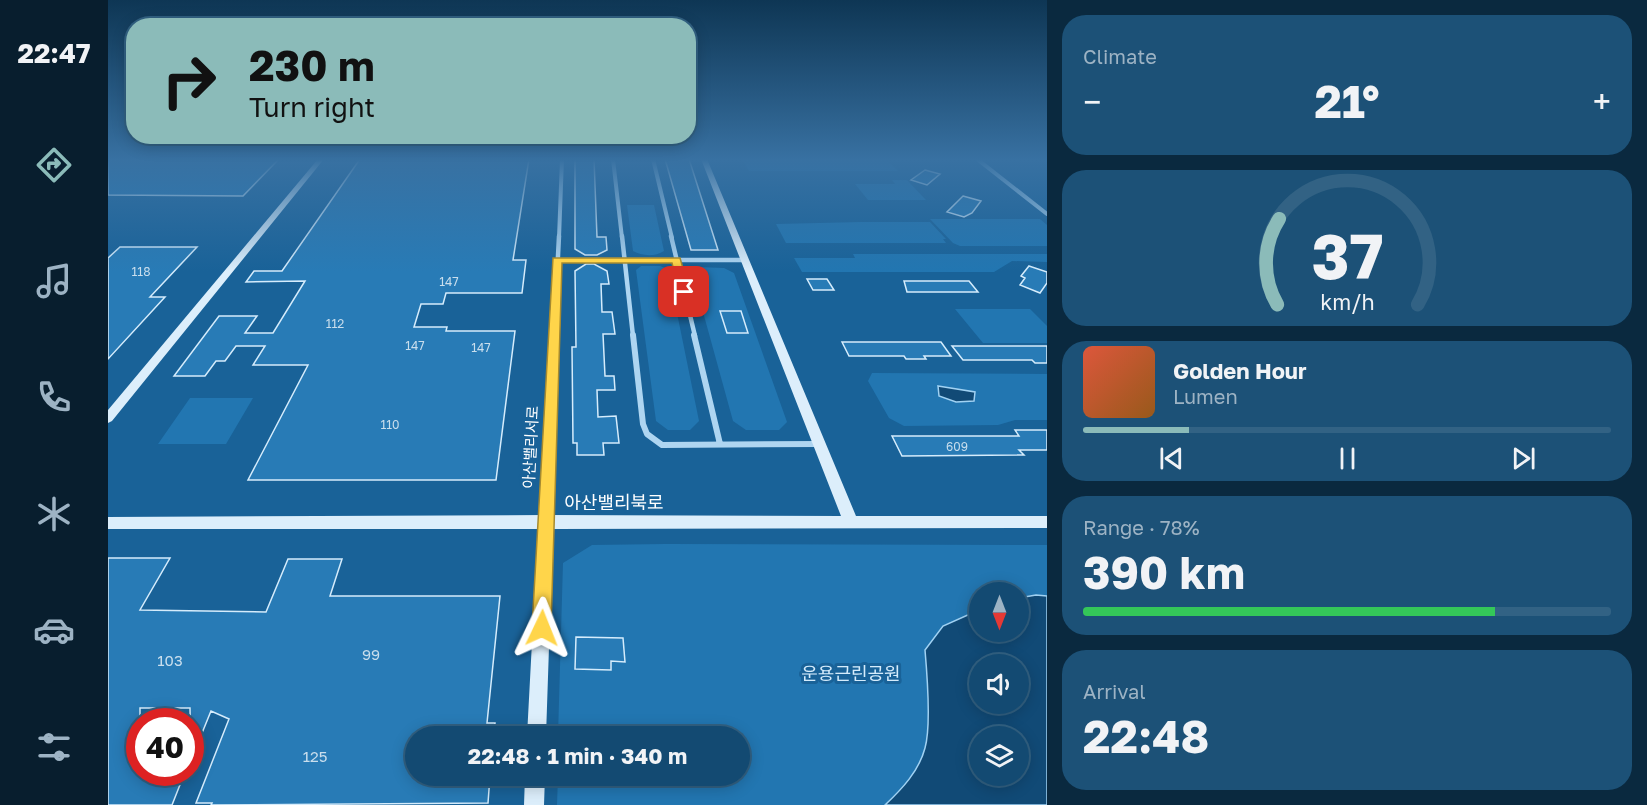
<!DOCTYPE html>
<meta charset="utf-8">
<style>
body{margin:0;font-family:"Golos Text","Noto Sans KR",sans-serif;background:#1c5177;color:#f1f3f6;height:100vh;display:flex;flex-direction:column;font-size:22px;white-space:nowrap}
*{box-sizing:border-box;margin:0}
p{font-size:20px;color:#9db3c4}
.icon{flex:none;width:33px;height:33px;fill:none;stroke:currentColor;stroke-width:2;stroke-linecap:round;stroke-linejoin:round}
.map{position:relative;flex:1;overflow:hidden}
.details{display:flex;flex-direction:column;gap:15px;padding:15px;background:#0a293f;width:600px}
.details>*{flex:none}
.banner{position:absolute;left:18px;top:18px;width:570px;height:126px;border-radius:24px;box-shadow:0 3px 15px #0003,0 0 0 2px #326284;background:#8bbbb9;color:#111;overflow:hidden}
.needle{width:39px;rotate:180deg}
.controls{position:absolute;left:861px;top:582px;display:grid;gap:12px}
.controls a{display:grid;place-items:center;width:60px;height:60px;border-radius:50%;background:#134a72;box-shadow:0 3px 15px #0003,0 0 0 2px #326284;font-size:30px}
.speed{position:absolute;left:18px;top:708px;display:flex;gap:12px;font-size:30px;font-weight:700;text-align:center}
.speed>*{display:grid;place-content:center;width:78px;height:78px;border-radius:50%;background:#134a72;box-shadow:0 3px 15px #0003,0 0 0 2px #326284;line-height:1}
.speed .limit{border:9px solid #d22;background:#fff;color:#111}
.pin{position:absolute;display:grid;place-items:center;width:51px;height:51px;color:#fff;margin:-26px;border-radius:12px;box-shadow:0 3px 9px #0006}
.me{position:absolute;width:66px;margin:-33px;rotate:2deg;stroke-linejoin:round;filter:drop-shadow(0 0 4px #0008)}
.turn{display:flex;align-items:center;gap:21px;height:126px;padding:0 24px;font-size:27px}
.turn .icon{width:78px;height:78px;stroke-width:2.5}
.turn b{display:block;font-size:42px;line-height:51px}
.big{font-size:45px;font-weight:700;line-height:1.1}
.details .tile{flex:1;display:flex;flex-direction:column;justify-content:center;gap:9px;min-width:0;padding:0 21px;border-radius:24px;background:#1c5177}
.details .dial{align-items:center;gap:0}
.dial svg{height:156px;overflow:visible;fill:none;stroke:#326284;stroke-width:7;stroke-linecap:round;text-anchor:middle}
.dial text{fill:#f1f3f6;stroke:none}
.song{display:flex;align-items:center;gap:18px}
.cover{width:72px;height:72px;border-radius:9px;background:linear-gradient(135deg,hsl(10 70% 55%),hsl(30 70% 35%))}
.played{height:6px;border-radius:3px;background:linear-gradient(90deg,#8bbbb9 20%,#326284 20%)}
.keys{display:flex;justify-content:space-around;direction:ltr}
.heat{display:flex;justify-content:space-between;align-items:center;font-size:33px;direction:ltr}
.charge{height:9px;border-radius:4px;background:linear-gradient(90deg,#34c759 78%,#326284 0)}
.trip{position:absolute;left:297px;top:726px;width:345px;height:60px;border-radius:30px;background:#134a72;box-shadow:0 3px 15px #0003,0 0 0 2px #326284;font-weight:700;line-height:60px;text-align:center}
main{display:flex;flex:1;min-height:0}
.tabs{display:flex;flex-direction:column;width:108px;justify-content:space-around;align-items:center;background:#081e2e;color:#9db3c4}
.tabs .icon{width:42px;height:42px}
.tabs .current{color:#8bbbb9}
.tabs b{font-size:27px;color:#f1f3f6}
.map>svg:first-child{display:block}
.green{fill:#2276b1;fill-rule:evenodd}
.water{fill:#114a76;stroke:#a1d2f3;stroke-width:1.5;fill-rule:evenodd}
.building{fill:#287bb6;stroke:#d5ecfc;stroke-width:1.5}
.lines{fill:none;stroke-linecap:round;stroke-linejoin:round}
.street-far3{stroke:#aed5f1;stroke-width:4}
.street-far2{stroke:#aed5f1;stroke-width:4.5}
.street-far1{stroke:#aed5f1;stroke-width:6}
.street{stroke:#aed5f1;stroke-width:8}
.secondary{fill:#dceefb;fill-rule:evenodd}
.route{fill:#ffd54a;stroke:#a68a30;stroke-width:1.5}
.labels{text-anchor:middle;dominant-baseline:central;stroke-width:6;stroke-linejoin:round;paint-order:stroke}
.number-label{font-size:12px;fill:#c9deed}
.street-label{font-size:15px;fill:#fff;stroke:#196298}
.near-number-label{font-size:15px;fill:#c9deed}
.near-street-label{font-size:18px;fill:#fff;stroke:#196298}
.near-park-label{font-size:18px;fill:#d5ecfc;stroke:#196298}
</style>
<main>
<nav class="tabs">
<b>22:47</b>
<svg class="icon current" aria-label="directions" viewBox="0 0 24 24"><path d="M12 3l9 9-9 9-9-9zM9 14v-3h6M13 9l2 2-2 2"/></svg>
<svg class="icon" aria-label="music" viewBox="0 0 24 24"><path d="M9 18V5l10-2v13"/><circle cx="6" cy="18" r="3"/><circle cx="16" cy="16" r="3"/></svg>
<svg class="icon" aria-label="phone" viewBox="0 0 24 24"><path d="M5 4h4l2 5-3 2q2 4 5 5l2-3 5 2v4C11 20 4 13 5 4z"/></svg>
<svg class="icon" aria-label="climate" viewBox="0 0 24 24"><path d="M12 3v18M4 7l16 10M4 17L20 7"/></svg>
<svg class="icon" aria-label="car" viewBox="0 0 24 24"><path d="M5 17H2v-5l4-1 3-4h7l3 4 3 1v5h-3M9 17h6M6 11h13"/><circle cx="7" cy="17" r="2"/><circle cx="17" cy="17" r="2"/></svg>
<svg class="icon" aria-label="filters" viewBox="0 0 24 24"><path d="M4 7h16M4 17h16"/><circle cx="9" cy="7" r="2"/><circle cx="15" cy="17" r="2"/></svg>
</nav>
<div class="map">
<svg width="939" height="805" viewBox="0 0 939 805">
<rect width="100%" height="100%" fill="#196298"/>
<path class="green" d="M 634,159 L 778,159 L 790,171 L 641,171 Z
M 784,180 L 799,180 L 818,200 L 760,200 L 747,184 L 787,184 Z
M 519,205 L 546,205 L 556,251 C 547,257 534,256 525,251 Z
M 822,219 L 932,219 L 939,225 L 939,246 L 852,246 L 845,243 Z
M 753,222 L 822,222 L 838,239 L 835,239 L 838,243 L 678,243 L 668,224 Z
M 745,254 L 939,254 L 939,262 L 904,261 L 886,272 L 694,272 L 686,258 L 747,258 Z
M 533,266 L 552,266 L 560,269 L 591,421 L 582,430 L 560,430 L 548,421 L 528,270 Z
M 590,267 L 616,268 L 626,273 L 679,422 L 671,430 L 638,430 L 625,421 L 584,272 Z
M 847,309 L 922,309 L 939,326 L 939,343 L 875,343 Z
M 764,373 L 939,374 L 939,420 L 907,420 L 890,425 L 796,426 L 781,418 L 760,381 Z
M 82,398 L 145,398 L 118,444 L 50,444 Z
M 558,544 L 939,545 L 939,805 L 449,805 L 450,776 L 632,776 L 632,736 L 450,736 L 455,563 L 484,545 ZM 872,592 L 910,592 L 910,632 L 872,632 ZM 872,664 L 910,664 L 910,704 L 872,704 ZM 872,736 L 910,736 L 910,776 L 872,776 Z"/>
<path class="water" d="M 830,386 L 867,392 L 866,401 L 848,402 L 831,396 Z
M 928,595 L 939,596 L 939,805 L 777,805 C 794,789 811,771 817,748 C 823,727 819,673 817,650 L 835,626 L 871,610 L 872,632 L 910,632 L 911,598 ZM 872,664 L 910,664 L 910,704 L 872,704 ZM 872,736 L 910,736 L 910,776 L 872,776 Z"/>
<path class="building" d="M 0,159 L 171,159 L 135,196 L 0,195 Z
M 252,159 L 421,159 L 405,260 L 418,260 L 414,293 L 338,293 L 335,304 L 313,304 L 306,327 L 339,327 L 338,331 L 407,331 L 388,480 L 140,480 L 200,365 L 145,365 L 157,346 L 128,346 L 117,361 L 108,361 L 97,376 L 66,376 L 111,316 L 149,316 L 137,333 L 165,333 L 197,281 L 138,282 L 146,271 L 174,271 Z
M 467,159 L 486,159 L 489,237 L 498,237 L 499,250 L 489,255 L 477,255 L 467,249 Z
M 557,159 L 581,159 L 610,250 L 583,250 Z
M 817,170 L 832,174 L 819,185 L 803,180 Z
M 855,196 L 873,201 L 864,213 L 856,217 L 839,212 Z
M 12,247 L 89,247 L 42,297 L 57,297 L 0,359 L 0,258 Z
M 478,264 L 486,264 L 499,271 L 501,284 L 493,284 L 494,312 L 504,312 L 507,334 L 495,334 L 497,376 L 506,376 L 507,390 L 489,390 L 490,417 L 508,416 L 511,443 L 495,443 L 496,455 L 469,455 L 469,443 L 465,443 L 464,347 L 468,347 L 467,271 Z
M 921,266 L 939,272 L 939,283 L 932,293 L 912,285 L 917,278 L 913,276 Z
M 699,279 L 719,279 L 726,290 L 705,290 Z
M 796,281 L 861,281 L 870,292 L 799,292 Z
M 612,311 L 633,311 L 640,333 L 619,333 Z
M 734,342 L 833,342 L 843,356 L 816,356 L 818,359 L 798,359 L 796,356 L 741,356 Z
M 844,346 L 939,346 L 939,363 L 927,363 L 924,360 L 855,360 Z
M 907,430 L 939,430 L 939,450 L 911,450 L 916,455 L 794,456 L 784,436 L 911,436 Z
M 0,558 L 62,558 L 32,610 L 158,612 L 180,559 L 234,559 L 222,596 L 392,596 L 379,723 L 387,723 L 386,736 L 308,736 L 308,776 L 382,776 L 380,803 L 103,805 L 104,803 L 88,803 L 121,719 L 103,711 L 83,760 L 82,708 L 32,708 L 32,772 L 77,772 L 64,805 L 0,805 Z
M 468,637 L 515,638 L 517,662 L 503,661 L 503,670 L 467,669 Z"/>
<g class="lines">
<path class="street-far3" d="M 505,159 L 514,238
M 545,159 L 564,238
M 869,159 L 939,214
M 451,238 L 454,159"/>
<path class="street-far2" d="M 514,236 L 525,336
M 563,236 L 587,336
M 449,260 L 636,260
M 446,336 L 451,236"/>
<path class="street-far1" d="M 525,335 L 535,424 L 539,434 L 554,445 L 711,444
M 586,335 L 612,444
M 441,459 L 446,335"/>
<path class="street" d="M 438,521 L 441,458"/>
<path class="secondary" d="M 210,159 L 216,159 L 4,421 L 0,423 L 0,410 Z
M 593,159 L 599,159 L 748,516 L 939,516 L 939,528 L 445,529 L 438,736 L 419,736 L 430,529 L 0,529 L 0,517 L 438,515 L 733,516 Z
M 417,776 L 437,776 L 436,805 L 416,805 Z"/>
</g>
<linearGradient id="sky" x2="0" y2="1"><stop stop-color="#0e3654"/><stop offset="0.59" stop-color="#3871a2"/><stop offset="1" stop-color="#3871a2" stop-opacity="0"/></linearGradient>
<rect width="939" height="271" fill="url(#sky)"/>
<path class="route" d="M 445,258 L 572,258 L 582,292 L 576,296 L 571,292 L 564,263 L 454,263 L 443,628 L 440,635 L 434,638 L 427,635 L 424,628 Z"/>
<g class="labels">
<g class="number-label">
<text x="33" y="271">118</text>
<text x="341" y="281">147</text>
<text x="227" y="323">112</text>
<text x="307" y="345">147</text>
<text x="373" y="347">147</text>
<text x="282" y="424">110</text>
<text x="849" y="446">609</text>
</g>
<g class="street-label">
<text transform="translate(422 447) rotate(-87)">아산밸리서로</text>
</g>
<g class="near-number-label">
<text x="263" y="654">99</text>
<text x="62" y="660">103</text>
<text x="207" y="756">125</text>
</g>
<g class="near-street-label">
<text x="506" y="502">아산밸리북로</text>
</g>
<g class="near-park-label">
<text x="743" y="673">운용근린공원</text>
</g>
</g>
</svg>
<div class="controls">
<a><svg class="needle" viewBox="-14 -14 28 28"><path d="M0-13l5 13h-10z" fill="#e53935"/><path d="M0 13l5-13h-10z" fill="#9db3c4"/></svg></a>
<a><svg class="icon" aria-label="sound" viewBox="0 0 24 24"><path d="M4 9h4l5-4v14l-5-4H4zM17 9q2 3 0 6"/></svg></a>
<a><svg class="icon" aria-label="layers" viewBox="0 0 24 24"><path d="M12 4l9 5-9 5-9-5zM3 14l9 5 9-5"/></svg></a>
</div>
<div class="speed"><div class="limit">40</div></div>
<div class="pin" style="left:576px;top:292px;background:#d93025"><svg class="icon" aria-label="arrive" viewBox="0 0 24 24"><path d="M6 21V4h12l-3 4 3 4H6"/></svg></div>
<svg class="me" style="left:434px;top:628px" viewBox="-20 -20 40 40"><path d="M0-17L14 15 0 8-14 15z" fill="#ffd54a" stroke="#fff" stroke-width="4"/></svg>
<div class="trip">22:48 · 1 min · 340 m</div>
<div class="banner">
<div class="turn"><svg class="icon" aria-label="right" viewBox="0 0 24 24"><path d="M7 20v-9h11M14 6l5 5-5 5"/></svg><div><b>230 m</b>Turn right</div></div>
</div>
</div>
<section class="details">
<div class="tile"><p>Climate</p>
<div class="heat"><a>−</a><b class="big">21°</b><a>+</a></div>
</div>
<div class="tile dial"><svg viewBox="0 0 100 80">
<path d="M14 69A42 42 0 1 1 86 69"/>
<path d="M14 69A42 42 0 0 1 15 25" stroke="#8bbbb9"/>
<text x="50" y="56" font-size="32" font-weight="700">37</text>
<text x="50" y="72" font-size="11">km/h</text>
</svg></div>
<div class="tile">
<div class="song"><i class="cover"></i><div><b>Golden Hour</b><p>Lumen</p></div></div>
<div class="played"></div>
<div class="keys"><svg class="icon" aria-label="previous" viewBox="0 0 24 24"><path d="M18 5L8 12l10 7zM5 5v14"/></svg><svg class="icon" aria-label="pause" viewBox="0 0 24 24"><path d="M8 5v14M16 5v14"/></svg><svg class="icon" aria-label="next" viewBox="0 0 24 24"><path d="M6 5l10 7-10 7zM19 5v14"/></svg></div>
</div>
<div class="tile"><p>Range · 78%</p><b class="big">390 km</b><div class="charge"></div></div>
<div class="tile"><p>Arrival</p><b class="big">22:48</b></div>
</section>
</main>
